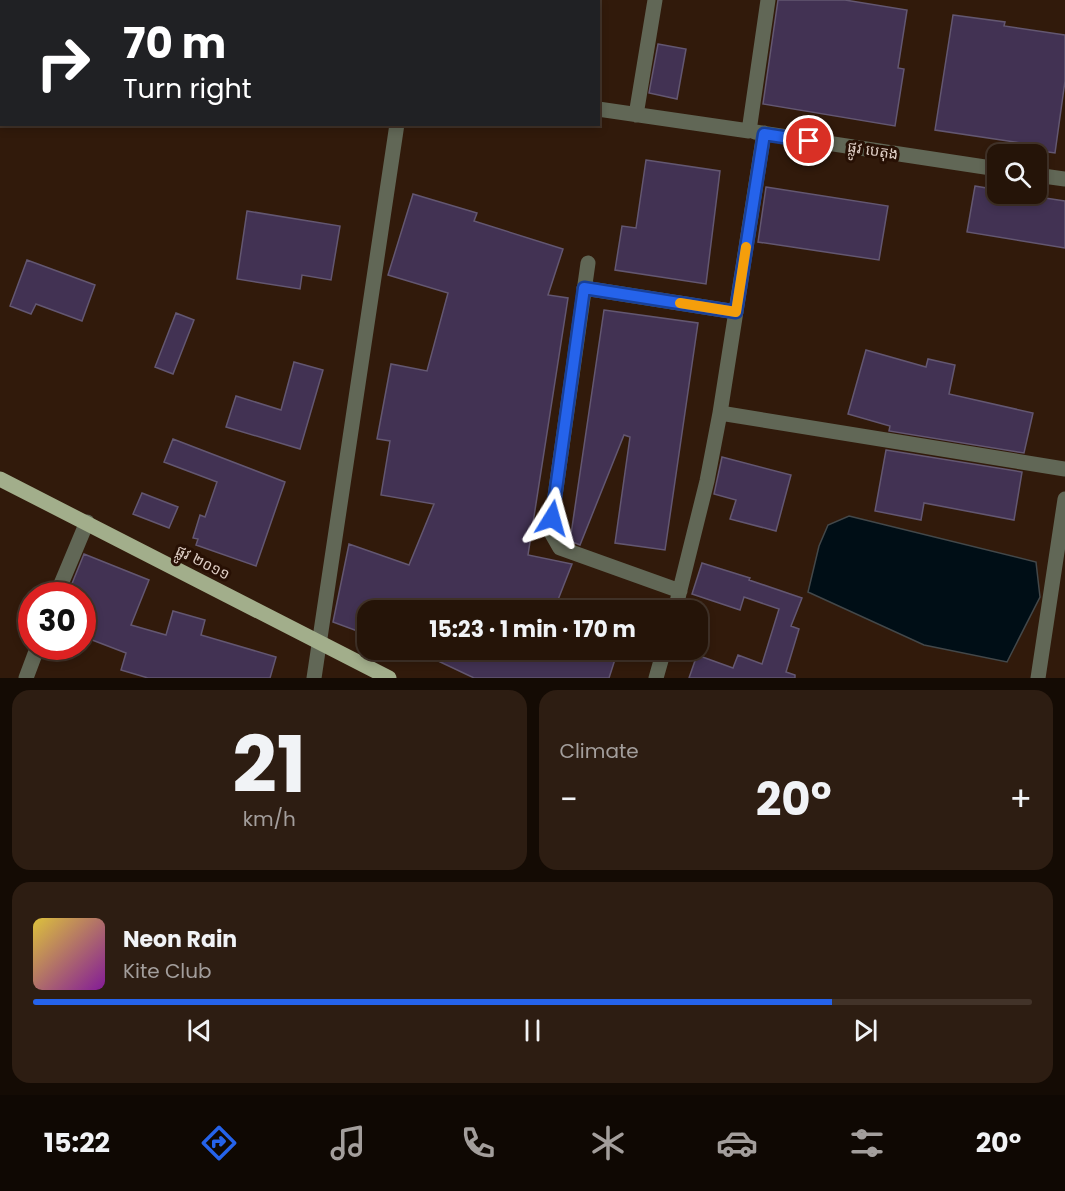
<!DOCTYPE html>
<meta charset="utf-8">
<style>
body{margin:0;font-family:Poppins,"Noto Sans Khmer",sans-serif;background:#2d1d12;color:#f1f3f6;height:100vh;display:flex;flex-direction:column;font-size:22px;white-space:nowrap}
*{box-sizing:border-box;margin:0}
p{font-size:20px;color:#a39e9c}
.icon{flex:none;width:33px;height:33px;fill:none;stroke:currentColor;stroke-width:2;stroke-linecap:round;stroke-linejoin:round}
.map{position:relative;height:678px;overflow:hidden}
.panel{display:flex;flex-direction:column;gap:12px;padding:12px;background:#140b04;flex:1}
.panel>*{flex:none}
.hud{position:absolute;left:0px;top:0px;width:600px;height:126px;box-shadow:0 3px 9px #0003,0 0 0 2px #423329;background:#202124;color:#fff;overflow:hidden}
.buttons{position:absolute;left:987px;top:144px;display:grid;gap:12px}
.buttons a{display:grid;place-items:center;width:60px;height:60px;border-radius:12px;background:#251408;box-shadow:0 3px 9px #0003,0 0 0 2px #423329;font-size:30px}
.speed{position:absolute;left:18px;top:582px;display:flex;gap:12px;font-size:30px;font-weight:700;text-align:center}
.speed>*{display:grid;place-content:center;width:78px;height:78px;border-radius:50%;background:#251408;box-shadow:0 3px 9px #0003,0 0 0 2px #423329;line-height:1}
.speed .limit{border:9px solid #d22;background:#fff;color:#111}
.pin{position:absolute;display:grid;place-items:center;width:51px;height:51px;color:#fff;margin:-26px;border:3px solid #fff;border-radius:50%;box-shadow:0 2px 6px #0007}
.me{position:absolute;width:66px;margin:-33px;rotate:8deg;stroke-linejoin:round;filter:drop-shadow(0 0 4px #0008)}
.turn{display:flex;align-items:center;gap:21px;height:126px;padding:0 24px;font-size:27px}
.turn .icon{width:78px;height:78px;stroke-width:2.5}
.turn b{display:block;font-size:42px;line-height:51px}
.big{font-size:45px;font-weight:700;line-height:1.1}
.panel .tile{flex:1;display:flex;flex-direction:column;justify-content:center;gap:9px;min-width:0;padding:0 21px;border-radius:18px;background:#2d1d12}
.panel .dial{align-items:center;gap:0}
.dial b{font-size:78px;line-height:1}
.song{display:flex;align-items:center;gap:18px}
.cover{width:72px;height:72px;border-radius:9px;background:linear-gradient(135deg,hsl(50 70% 55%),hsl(290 70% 35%))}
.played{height:6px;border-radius:3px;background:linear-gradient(90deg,#2563eb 80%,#423329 80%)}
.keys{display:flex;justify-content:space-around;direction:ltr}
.heat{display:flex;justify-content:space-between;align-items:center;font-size:33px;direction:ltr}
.panel .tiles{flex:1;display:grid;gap:12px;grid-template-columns:1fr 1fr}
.tile:last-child{grid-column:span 2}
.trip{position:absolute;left:357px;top:600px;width:351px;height:60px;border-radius:18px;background:#251408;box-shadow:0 3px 9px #0003,0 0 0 2px #423329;font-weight:700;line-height:60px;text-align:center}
.tabs{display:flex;height:96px;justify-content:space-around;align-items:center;background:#0f0803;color:#a39e9c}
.tabs .icon{width:42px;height:42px}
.tabs .active{color:#2563eb}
.tabs b{font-size:27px;color:#f1f3f6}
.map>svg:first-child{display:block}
.water{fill:#000e16;stroke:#43484a;stroke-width:1.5}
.building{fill:#423253;stroke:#635771;stroke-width:1.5}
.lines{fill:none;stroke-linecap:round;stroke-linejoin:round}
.minor{stroke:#616756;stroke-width:15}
.major{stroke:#a2ae8b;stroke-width:15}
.route-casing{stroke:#184099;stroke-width:15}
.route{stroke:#2563eb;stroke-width:10}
.slow{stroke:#f59e0b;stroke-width:10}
.labels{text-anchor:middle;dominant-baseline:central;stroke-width:6;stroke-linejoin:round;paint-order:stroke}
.street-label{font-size:15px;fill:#decec5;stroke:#271004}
</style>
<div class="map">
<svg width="1065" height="678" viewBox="0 0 1065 678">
<rect width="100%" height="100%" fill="#311a0b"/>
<path class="water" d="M 849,516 L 1036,562 L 1040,597 L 1007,662 L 924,645 L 808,592 L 819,546 L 828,525 Z"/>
<path class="building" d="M 778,0 L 845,0 L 907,10 L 898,68 L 904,69 L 895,126 L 763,104 Z
M 953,15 L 1005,22 L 1004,26 L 1065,35 L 1065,81 L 1055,153 L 1034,150 L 1035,145 L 935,130 Z
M 658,44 L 686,49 L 677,99 L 649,93 Z
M 646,160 L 720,171 L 706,284 L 615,270 L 622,226 L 636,228 Z
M 975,186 L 998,190 L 998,194 L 1019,194 L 1065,201 L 1065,248 L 967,232 Z
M 766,187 L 888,206 L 879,260 L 758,242 Z
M 413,194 L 477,213 L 474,221 L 563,249 L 548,295 L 568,298 L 528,555 L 572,564 L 554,610 L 368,610 L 368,635 L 333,622 L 349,544 L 409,565 L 434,504 L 381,495 L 390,441 L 377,439 L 391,364 L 427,371 L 448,293 L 388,275 Z
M 247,211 L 340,226 L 331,280 L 302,275 L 300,289 L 237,279 Z
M 27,260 L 95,285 L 82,321 L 36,304 L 31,314 L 10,306 Z
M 604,310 L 698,323 L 665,550 L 615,543 L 630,437 L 624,435 L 580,545 L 570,541 Z
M 176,313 L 194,320 L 173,374 L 155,367 Z
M 866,350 L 926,367 L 928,359 L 955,365 L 949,394 L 1033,413 L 1024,453 L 889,431 L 890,426 L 848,414 Z
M 294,362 L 323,370 L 300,449 L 226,427 L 236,396 L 281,410 Z
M 173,439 L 285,482 L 256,566 L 196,545 L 198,539 L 193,538 L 200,515 L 205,517 L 217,482 L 164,462 Z
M 886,450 L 1022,472 L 1014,520 L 924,503 L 921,520 L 875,511 Z
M 722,457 L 791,475 L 776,531 L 730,519 L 736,500 L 714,494 Z
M 142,493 L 178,507 L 169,528 L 133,514 Z
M 84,554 L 149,580 L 131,625 L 166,635 L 173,611 L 205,620 L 201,635 L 276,657 L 270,678 L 148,678 L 121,670 L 126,653 L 87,638 L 89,633 L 82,630 L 82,596 L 67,596 Z
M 702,563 L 750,578 L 749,580 L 802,598 L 791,626 L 799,629 L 786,672 L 795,675 L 795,678 L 689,678 L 697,655 L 733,668 L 738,655 L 762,664 L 779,609 L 744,597 L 740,610 L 692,594 Z
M 415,650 L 618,650 L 609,678 L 474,678 Z"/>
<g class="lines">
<path class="minor" d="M 416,2 L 416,0
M 598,109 L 749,131 L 768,0
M 636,115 L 655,0
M 755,132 L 998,169
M 1036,175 L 1065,179
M 588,263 L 552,517 L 552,534 L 560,548 L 680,591
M 584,288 L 736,312
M 720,413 L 1065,469
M 56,596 L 87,522
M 675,610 L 707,481 L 720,413 L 764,133
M 26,678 L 38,646
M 314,678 L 397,124
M 656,678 L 664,650
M 1038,678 L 1065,499"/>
<path class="major" d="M 0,479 L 389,678"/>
</g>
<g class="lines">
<g class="route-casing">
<path id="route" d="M 552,518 L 584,288 L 736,312 L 764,134 L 809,141"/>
</g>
<use href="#route" class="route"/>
<path class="slow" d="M 680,303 L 736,312 L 746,247"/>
</g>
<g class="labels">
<g class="street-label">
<text transform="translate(873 150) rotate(9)">ផ្លូវ បេតុង</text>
<text transform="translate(203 562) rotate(27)">ផ្លូវ ២០១១</text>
</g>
</g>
</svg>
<div class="buttons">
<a><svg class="icon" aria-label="search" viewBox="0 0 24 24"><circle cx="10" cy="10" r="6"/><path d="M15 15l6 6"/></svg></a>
</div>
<div class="speed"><div class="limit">30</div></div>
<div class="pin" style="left:809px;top:141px;background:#d93025"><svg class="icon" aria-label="arrive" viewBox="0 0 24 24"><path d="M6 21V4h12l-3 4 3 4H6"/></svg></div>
<svg class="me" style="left:552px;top:518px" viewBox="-20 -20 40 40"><path d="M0-17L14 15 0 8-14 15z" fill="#2563eb" stroke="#fff" stroke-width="4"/></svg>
<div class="trip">15:23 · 1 min · 170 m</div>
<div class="hud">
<div class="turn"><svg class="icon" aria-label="right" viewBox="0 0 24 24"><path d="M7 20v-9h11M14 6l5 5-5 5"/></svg><div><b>70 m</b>Turn right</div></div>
</div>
</div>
<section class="panel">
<div class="tiles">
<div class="tile dial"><b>21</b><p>km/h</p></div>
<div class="tile"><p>Climate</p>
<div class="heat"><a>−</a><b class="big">20°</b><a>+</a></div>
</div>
<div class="tile">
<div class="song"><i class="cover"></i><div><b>Neon Rain</b><p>Kite Club</p></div></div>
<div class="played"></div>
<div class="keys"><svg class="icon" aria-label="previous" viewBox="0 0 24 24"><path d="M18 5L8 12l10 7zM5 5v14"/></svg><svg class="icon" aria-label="pause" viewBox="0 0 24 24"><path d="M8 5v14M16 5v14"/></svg><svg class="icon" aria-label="next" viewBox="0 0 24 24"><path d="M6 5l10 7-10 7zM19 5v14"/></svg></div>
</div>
</div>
</section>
<nav class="tabs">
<b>15:22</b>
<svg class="icon active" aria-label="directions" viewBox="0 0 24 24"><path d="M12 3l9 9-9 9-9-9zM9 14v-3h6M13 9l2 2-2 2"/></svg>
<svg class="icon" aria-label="music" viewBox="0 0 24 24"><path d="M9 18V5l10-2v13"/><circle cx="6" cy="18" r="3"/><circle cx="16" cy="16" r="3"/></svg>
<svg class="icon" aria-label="phone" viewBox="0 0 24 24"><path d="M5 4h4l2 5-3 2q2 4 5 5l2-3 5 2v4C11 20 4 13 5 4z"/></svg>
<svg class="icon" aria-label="climate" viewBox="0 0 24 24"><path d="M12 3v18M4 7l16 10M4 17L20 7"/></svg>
<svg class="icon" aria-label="car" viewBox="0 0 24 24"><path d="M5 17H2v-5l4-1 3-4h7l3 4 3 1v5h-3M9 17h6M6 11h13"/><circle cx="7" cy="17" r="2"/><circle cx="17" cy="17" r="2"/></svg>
<svg class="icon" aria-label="filters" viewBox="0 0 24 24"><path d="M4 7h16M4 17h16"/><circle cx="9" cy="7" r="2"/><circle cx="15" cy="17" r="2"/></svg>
<b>20°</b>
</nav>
